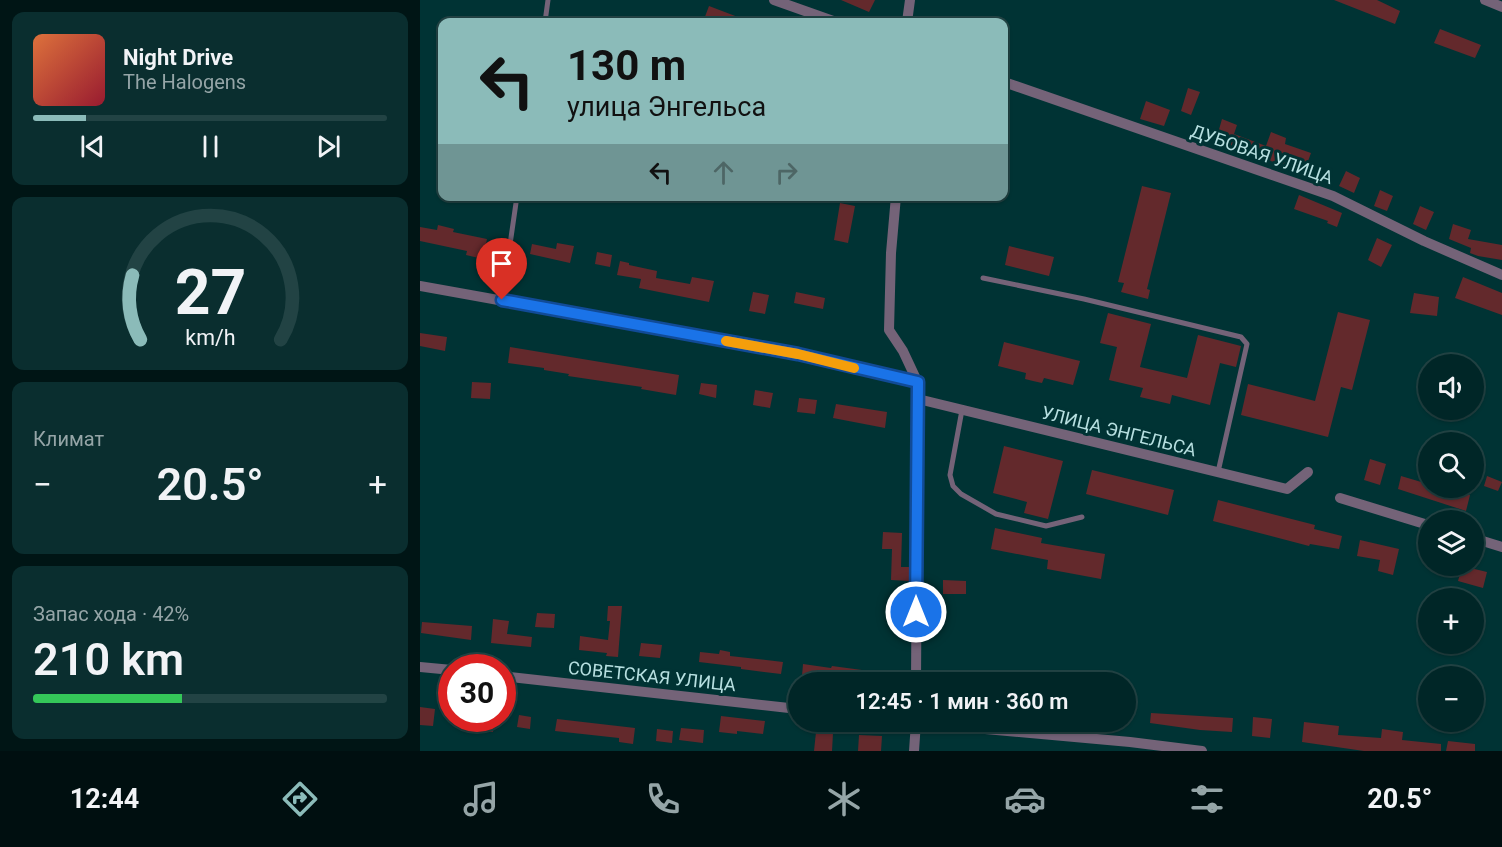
<!DOCTYPE html>
<html lang="ru">
<meta charset="utf-8">
<style>
body{margin:0;font-family:Roboto,sans-serif;background:#0a2e2f;color:#f1f3f6;height:100vh;display:flex;flex-direction:column;font-size:22px;white-space:nowrap}
*{box-sizing:border-box;margin:0}
p{font-size:20px;color:#95a5a7}
.icon{flex:none;width:33px;height:33px;fill:none;stroke:currentColor;stroke-width:2;stroke-linecap:round;stroke-linejoin:round}
.map{position:relative;flex:1;overflow:hidden}
.panel{display:flex;flex-direction:column;gap:12px;padding:12px;background:#001515;width:420px}
.panel>*{flex:none}
.hud{position:absolute;left:18px;top:18px;width:570px;height:183px;border-radius:12px;box-shadow:0 2px 4px #0004,0 0 0 2px #224344;background:#8bbbb9;color:#111;overflow:hidden}
.tools{position:absolute;left:998px;top:354px;display:grid;gap:12px}
.tools a{display:grid;place-items:center;width:66px;height:66px;border-radius:50%;background:#002627;box-shadow:0 2px 4px #0004,0 0 0 2px #224344;font-size:30px}
.speed{position:absolute;left:18px;top:654px;display:flex;gap:12px;font-size:30px;font-weight:700;text-align:center}
.speed>*{display:grid;place-content:center;width:78px;height:78px;border-radius:50%;background:#002627;box-shadow:0 2px 4px #0004,0 0 0 2px #224344;line-height:1}
.speed .limit{border:9px solid #d22;background:#fff;color:#111}
.pin{position:absolute;display:grid;place-items:center;width:51px;height:51px;color:#fff;margin:-62px -26px;border-radius:50% 50% 50% 0;rotate:-45deg;box-shadow:0 0 6px #0007}
.pin .icon{rotate:45deg}
.me{position:absolute;width:66px;margin:-33px;rotate:0deg;stroke-linejoin:round;filter:drop-shadow(0 0 4px #0008)}
.turn{display:flex;align-items:center;gap:21px;height:126px;padding:0 30px;font-size:27px}
.turn .icon{width:78px;height:78px;stroke-width:2.5}
.turn b{display:block;font-size:42px;line-height:51px}
.lanes{display:flex;align-items:center;height:57px;padding:0 30px;background:#0003;justify-content:center;gap:30px;direction:ltr}
.lanes .off{opacity:.35}
.big{font-size:45px;font-weight:600;line-height:1.1}
.panel .card{flex:1;display:flex;flex-direction:column;justify-content:center;gap:9px;min-width:0;padding:0 21px;border-radius:12px;background:#0a2e2f}
.panel .dial{align-items:center;gap:0}
.dial svg{height:156px;overflow:visible;fill:none;stroke:#224344;stroke-width:7;stroke-linecap:round;text-anchor:middle}
.dial text{fill:#f1f3f6;stroke:none}
.song{display:flex;align-items:center;gap:18px}
.cover{width:72px;height:72px;border-radius:9px;background:linear-gradient(135deg,hsl(20 70% 55%),hsl(350 70% 35%))}
.played{height:6px;border-radius:3px;background:linear-gradient(90deg,#8bbbb9 15%,#224344 15%)}
.keys{display:flex;justify-content:space-around;direction:ltr}
.heat{display:flex;justify-content:space-between;align-items:center;font-size:33px;direction:ltr}
.charge{height:9px;border-radius:4px;background:linear-gradient(90deg,#34c759 42%,#224344 0)}
.trip{position:absolute;left:368px;top:672px;width:348px;height:60px;border-radius:30px;background:#002627;box-shadow:0 2px 4px #0004,0 0 0 2px #224344;font-weight:600;line-height:60px;text-align:center}
.menu{display:flex;height:96px;justify-content:space-around;align-items:center;background:#000f10;color:#95a5a7}
.menu .icon{width:42px;height:42px}
.menu .selected{color:#8bbbb9}
.menu b{font-size:27px;color:#f1f3f6}
main{display:flex;flex:1;min-height:0}
.map>svg:first-child{display:block}
.building{fill:#63292c}
.lines{fill:none;stroke-linecap:round;stroke-linejoin:round}
.lane{stroke:#746378;stroke-width:5}
.street{stroke:#746378;stroke-width:10}
.route-casing{stroke:#114b97;stroke-width:15}
.route{stroke:#1a73e8;stroke-width:10}
.slow{stroke:#f59e0b;stroke-width:10}
.labels{text-anchor:middle;dominant-baseline:central;stroke-width:6;stroke-linejoin:round;paint-order:stroke}
.street-label{font-size:18px;fill:#b7e0e1;stroke:#003334}
</style>
<main>
<section class="panel">
<div class="card">
<div class="song"><i class="cover"></i><div><b>Night Drive</b><p>The Halogens</p></div></div>
<div class="played"></div>
<div class="keys"><svg class="icon" aria-label="previous" viewBox="0 0 24 24"><path d="M18 5L8 12l10 7zM5 5v14"/></svg><svg class="icon" aria-label="pause" viewBox="0 0 24 24"><path d="M8 5v14M16 5v14"/></svg><svg class="icon" aria-label="next" viewBox="0 0 24 24"><path d="M6 5l10 7-10 7zM19 5v14"/></svg></div>
</div>
<div class="card dial"><svg viewBox="0 0 100 80">
<path d="M14 69A42 42 0 1 1 86 69"/>
<path d="M14 69A42 42 0 0 1 10 36" stroke="#8bbbb9"/>
<text x="50" y="56" font-size="32" font-weight="700">27</text>
<text x="50" y="72" font-size="11">km/h</text>
</svg></div>
<div class="card"><p>Климат</p>
<div class="heat"><a>−</a><b class="big">20.5°</b><a>+</a></div>
</div>
<div class="card"><p>Запас хода · 42%</p><b class="big">210 km</b><div class="charge"></div></div>
</section>
<div class="map">
<svg width="1082" height="751" viewBox="0 0 1082 751">
<rect width="100%" height="100%" fill="#003334"/>
<path class="building" d="M 421,0 L 455,0 L 449,12 Z
M 914,0 L 957,0 L 980,11 L 975,24 Z
M 289,6 L 331,22 L 283,22 Z
M 1020,29 L 1061,45 L 1055,58 L 1014,43 Z
M 768,88 L 780,92 L 771,115 L 761,111 Z
M 726,101 L 750,110 L 744,126 L 720,119 Z
M 802,119 L 817,125 L 814,134 L 846,146 L 851,132 L 866,138 L 865,144 L 891,153 L 884,172 L 815,149 L 816,147 L 796,140 Z
M 926,171 L 940,178 L 934,193 L 919,186 Z
M 722,186 L 751,193 L 727,289 L 730,290 L 728,299 L 701,292 L 704,283 L 698,282 Z
M 960,190 L 973,196 L 967,211 L 954,206 Z
M 879,195 L 922,213 L 917,227 L 907,223 L 908,221 L 874,209 Z
M 420,203 L 435,206 L 428,243 L 414,240 Z
M 1000,206 L 1014,212 L 1006,230 L 993,224 Z
M 1033,224 L 1051,230 L 1048,239 L 1082,245 L 1082,260 L 1058,256 L 1050,253 L 1051,248 L 1029,239 Z
M 18,225 L 34,229 L 33,232 L 67,239 L 63,259 L 46,255 L 47,251 L 0,241 L 0,227 L 17,230 Z
M 957,238 L 972,245 L 961,267 L 948,260 Z
M 137,243 L 154,246 L 150,263 L 110,254 L 112,244 L 136,249 Z
M 589,246 L 634,257 L 629,276 L 585,265 Z
M 177,252 L 192,255 L 190,267 L 175,264 Z
M 200,261 L 209,263 L 209,265 L 237,271 L 236,278 L 270,284 L 272,277 L 294,281 L 289,302 L 219,288 L 221,279 L 197,275 Z
M 1043,277 L 1082,293 L 1082,315 L 1035,298 Z
M 333,292 L 349,295 L 345,314 L 329,311 Z
M 376,292 L 405,298 L 403,309 L 374,303 Z
M 994,293 L 1019,297 L 1017,316 L 990,313 Z
M 918,312 L 950,320 L 932,390 L 921,387 L 908,437 L 821,415 L 828,384 L 895,401 Z
M 688,313 L 731,324 L 720,367 L 767,378 L 778,335 L 821,346 L 816,367 L 800,363 L 790,405 L 752,395 L 750,404 L 720,397 L 723,388 L 689,380 L 697,347 L 680,343 Z
M 0,333 L 27,337 L 25,351 L 0,346 Z
M 584,342 L 660,361 L 653,385 L 624,378 L 622,383 L 613,381 L 605,379 L 606,373 L 578,366 Z
M 90,347 L 259,375 L 256,395 L 221,389 L 222,387 L 148,376 L 149,374 L 124,370 L 124,368 L 88,363 Z
M 52,382 L 71,383 L 70,399 L 51,398 Z
M 281,383 L 297,385 L 296,398 L 279,394 Z
M 335,390 L 353,393 L 350,408 L 333,405 Z
M 379,398 L 397,400 L 395,414 L 377,412 Z
M 416,404 L 467,412 L 465,428 L 413,418 Z
M 584,446 L 643,461 L 628,519 L 604,513 L 607,502 L 573,493 Z
M 950,459 L 966,464 L 960,485 L 944,480 Z
M 672,470 L 754,490 L 748,515 L 666,494 Z
M 981,476 L 1008,484 L 1008,488 L 1020,488 L 1034,492 L 1035,489 L 1050,495 L 1046,511 L 978,489 Z
M 1067,476 L 1082,482 L 1078,491 L 1064,486 Z
M 798,500 L 895,525 L 894,529 L 922,536 L 919,549 L 890,544 L 889,546 L 793,521 Z
M 575,528 L 622,538 L 621,543 L 685,554 L 681,579 L 627,569 L 628,560 L 571,549 Z
M 463,532 L 482,533 L 481,567 L 489,567 L 489,581 L 471,580 L 472,549 L 462,549 Z
M 940,540 L 979,549 L 973,575 L 958,571 L 960,560 L 937,556 Z
M 1042,566 L 1067,572 L 1063,588 L 1038,581 Z
M 523,580 L 546,581 L 546,594 L 523,594 Z
M 188,606 L 202,606 L 198,657 L 186,656 L 187,653 L 159,650 L 160,636 L 188,640 L 190,621 L 187,621 Z
M 117,613 L 135,614 L 134,628 L 115,627 Z
M 73,619 L 89,621 L 87,634 L 112,637 L 111,647 L 71,643 Z
M 2,622 L 52,626 L 51,640 L 1,633 Z
M 221,643 L 242,645 L 240,658 L 219,656 Z
M 300,650 L 310,652 L 310,656 L 363,662 L 361,674 L 321,669 L 321,667 L 279,662 L 280,652 L 299,654 Z
M 383,664 L 411,668 L 412,666 L 472,674 L 472,672 L 483,673 L 482,675 L 486,676 L 486,682 L 432,682 L 382,676 Z
M 558,671 L 568,672 L 567,682 L 557,682 Z
M 0,707 L 15,709 L 13,726 L 0,725 Z
M 731,713 L 813,718 L 812,732 L 780,730 L 730,723 Z
M 99,715 L 111,717 L 110,729 L 97,727 Z
M 301,716 L 345,721 L 343,734 L 317,731 L 317,734 L 299,732 Z
M 833,717 L 852,719 L 850,738 L 832,736 Z
M 57,718 L 74,718 L 73,732 L 56,731 Z
M 137,719 L 215,728 L 213,744 L 199,742 L 199,738 L 135,731 Z
M 884,722 L 919,726 L 918,735 L 961,738 L 962,729 L 983,732 L 982,740 L 1021,744 L 1021,751 L 944,751 L 882,742 Z
M 261,728 L 284,730 L 283,743 L 259,740 Z
M 237,729 L 253,731 L 252,743 L 236,741 Z
M 396,732 L 413,733 L 412,751 L 394,751 Z
M 439,735 L 462,736 L 461,751 L 438,751 Z
M 1028,741 L 1055,744 L 1055,751 L 1026,751 Z"/>
<g class="lines">
<path class="lane" d="M 125,22 L 128,0
M 563,278 L 664,299 L 821,337 L 827,344 L 798,472
M 82,300 L 97,196
M 542,410 L 530,475 L 533,486 L 541,494 L 576,514 L 626,526 L 662,517"/>
<path class="street" d="M 354,0 L 416,22
M 1065,0 L 1082,7
M 487,22 L 490,0
M 584,82 L 913,196 L 1004,241 L 1082,275
M 476,196 L 471,253 L 469,330 L 483,351 L 498,383 L 496,682
M 0,286 L 378,354 L 498,383
M 498,399 L 867,489 L 888,472
M 920,498 L 1008,525
M 1053,538 L 1082,547
M 0,667 L 32,670
M 82,676 L 378,709
M 488,722 L 710,742 L 782,751
M 494,751 L 496,722"/>
</g>
<g class="lines">
<g class="route-casing">
<path id="route" d="M 82,300 L 378,354 L 498,382 L 496,612"/>
</g>
<use href="#route" class="route"/>
<path class="slow" d="M 306,341 L 378,354 L 434,368"/>
</g>
<g class="labels">
<g class="street-label">
<text transform="translate(842 154) rotate(19)">ДУБОВАЯ УЛИЦА</text>
<text transform="translate(699 431) rotate(14)">УЛИЦА ЭНГЕЛЬСА</text>
<text transform="translate(232 676) rotate(6)">СОВЕТСКАЯ УЛИЦА</text>
</g>
</g>
</svg>
<div class="tools">
<a><svg class="icon" aria-label="sound" viewBox="0 0 24 24"><path d="M4 9h4l5-4v14l-5-4H4zM17 9q2 3 0 6"/></svg></a>
<a><svg class="icon" aria-label="search" viewBox="0 0 24 24"><circle cx="10" cy="10" r="6"/><path d="M15 15l6 6"/></svg></a>
<a><svg class="icon" aria-label="layers" viewBox="0 0 24 24"><path d="M12 4l9 5-9 5-9-5zM3 14l9 5 9-5"/></svg></a>
<a>+</a>
<a>−</a>
</div>
<div class="speed"><div class="limit">30</div></div>
<div class="pin" style="left:82px;top:300px;background:#d93025"><svg class="icon" aria-label="arrive" viewBox="0 0 24 24"><path d="M6 21V4h12l-3 4 3 4H6"/></svg></div>
<svg class="me" style="left:496px;top:612px" viewBox="-20 -20 40 40"><circle r="17" fill="#1a73e8" stroke="#fff" stroke-width="3"/><path d="M0-11L8 9 0 5-8 9z" fill="#fff"/></svg>
<div class="trip">12:45 · 1 мин · 360 m</div>
<div class="hud">
<div class="turn"><svg class="icon" aria-label="left" viewBox="0 0 24 24"><path d="M17 20v-9H6M10 6l-5 5 5 5"/></svg><div><b>130 m</b>улица Энгельса</div></div>
<div class="lanes"><svg class="icon" aria-label="left" viewBox="0 0 24 24"><path d="M17 20v-9H6M10 6l-5 5 5 5"/></svg><svg class="icon off" aria-label="ahead" viewBox="0 0 24 24"><path d="M12 20V5M6 11l6-6 6 6"/></svg><svg class="icon off" aria-label="right" viewBox="0 0 24 24"><path d="M7 20v-9h11M14 6l5 5-5 5"/></svg></div>
</div>
</div>
</main>
<nav class="menu">
<b>12:44</b>
<svg class="icon selected" aria-label="directions" viewBox="0 0 24 24"><path d="M12 3l9 9-9 9-9-9zM9 14v-3h6M13 9l2 2-2 2"/></svg>
<svg class="icon" aria-label="music" viewBox="0 0 24 24"><path d="M9 18V5l10-2v13"/><circle cx="6" cy="18" r="3"/><circle cx="16" cy="16" r="3"/></svg>
<svg class="icon" aria-label="phone" viewBox="0 0 24 24"><path d="M5 4h4l2 5-3 2q2 4 5 5l2-3 5 2v4C11 20 4 13 5 4z"/></svg>
<svg class="icon" aria-label="climate" viewBox="0 0 24 24"><path d="M12 3v18M4 7l16 10M4 17L20 7"/></svg>
<svg class="icon" aria-label="car" viewBox="0 0 24 24"><path d="M5 17H2v-5l4-1 3-4h7l3 4 3 1v5h-3M9 17h6M6 11h13"/><circle cx="7" cy="17" r="2"/><circle cx="17" cy="17" r="2"/></svg>
<svg class="icon" aria-label="filters" viewBox="0 0 24 24"><path d="M4 7h16M4 17h16"/><circle cx="9" cy="7" r="2"/><circle cx="15" cy="17" r="2"/></svg>
<b>20.5°</b>
</nav>
